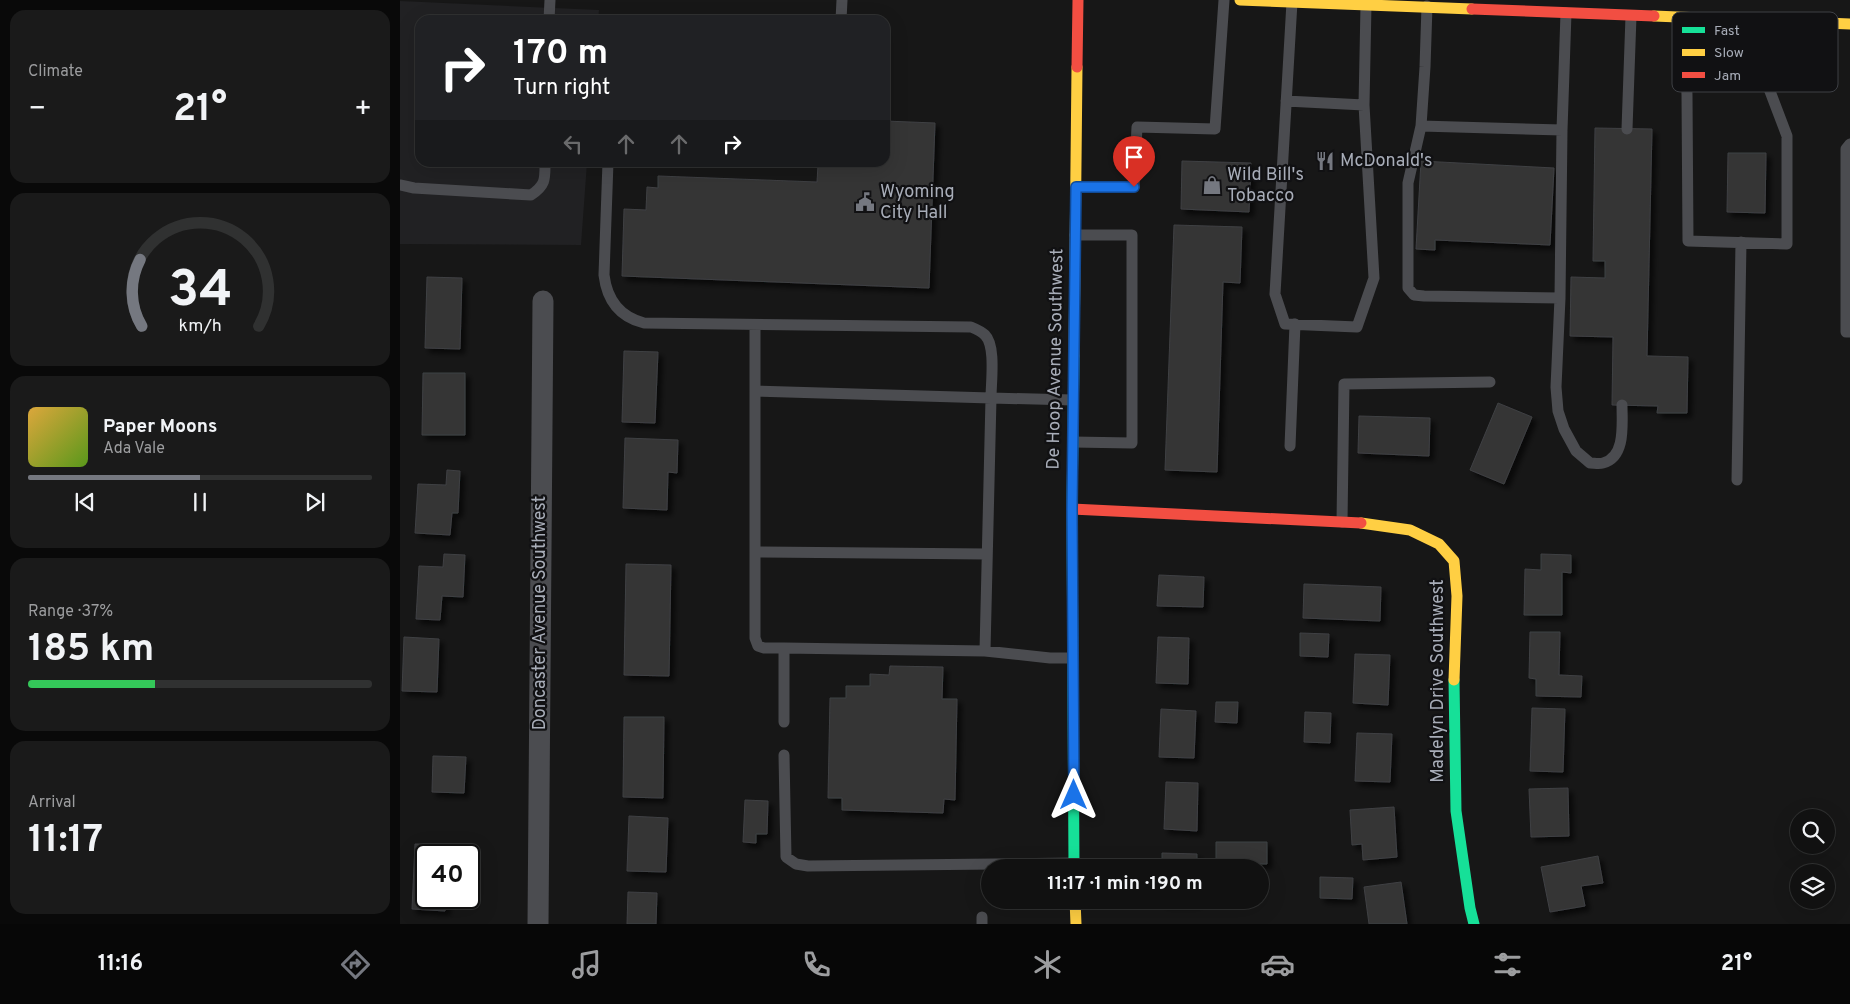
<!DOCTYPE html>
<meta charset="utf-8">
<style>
body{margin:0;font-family:Overpass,sans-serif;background:#1a1a1a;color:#f1f3f6;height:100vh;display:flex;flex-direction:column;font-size:19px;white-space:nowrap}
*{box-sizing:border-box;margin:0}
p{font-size:16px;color:#9c9d9f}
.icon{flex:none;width:28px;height:28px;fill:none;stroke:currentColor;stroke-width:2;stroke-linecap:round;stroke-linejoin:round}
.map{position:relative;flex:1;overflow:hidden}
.details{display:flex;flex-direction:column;gap:10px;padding:10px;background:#090909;width:400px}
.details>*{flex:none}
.guide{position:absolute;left:15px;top:15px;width:475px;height:152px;border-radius:15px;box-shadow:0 5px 20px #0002,0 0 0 1px #303131;background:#202124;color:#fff;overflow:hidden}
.buttons{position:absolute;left:1390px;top:809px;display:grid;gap:10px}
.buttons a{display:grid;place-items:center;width:45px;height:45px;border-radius:50%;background:#111;box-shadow:0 5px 20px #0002,0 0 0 1px #303131;font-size:25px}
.speed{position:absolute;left:15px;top:844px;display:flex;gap:10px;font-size:25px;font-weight:700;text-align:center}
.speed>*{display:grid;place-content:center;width:65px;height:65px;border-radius:50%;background:#111;box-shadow:0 5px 20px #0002,0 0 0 1px #303131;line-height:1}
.speed .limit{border:2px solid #111;border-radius:8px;background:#fff;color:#111}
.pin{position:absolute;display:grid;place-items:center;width:42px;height:42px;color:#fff;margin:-51px -21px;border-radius:50% 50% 50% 0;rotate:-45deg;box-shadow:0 0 5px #0007}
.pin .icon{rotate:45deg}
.me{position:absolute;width:55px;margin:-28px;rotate:0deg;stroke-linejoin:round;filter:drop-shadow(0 0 4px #0008)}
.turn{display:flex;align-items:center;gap:18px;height:105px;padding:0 15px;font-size:22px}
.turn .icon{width:65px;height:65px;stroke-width:2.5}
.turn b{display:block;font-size:35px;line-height:42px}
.lanes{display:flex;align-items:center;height:48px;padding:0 15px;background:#0003;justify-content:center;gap:25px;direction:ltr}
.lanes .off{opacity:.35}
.big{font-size:38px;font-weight:700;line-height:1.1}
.details .widget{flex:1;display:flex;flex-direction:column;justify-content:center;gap:8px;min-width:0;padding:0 18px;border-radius:15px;background:#1a1a1a}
.details .dial{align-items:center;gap:0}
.dial svg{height:130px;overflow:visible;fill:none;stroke:#303131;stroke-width:7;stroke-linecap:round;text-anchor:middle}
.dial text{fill:#f1f3f6;stroke:none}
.song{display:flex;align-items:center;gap:15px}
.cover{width:60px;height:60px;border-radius:8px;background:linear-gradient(135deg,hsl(40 70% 55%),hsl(90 70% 35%))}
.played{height:5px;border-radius:2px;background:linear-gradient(90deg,#757880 50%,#303131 50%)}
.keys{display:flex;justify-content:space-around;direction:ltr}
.heat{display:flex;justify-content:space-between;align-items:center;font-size:28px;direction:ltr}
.charge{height:8px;border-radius:4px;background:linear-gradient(90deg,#34c759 37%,#303131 0)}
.trip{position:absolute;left:581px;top:859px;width:288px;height:50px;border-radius:25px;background:#111;box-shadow:0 5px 20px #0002,0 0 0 1px #303131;font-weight:700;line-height:50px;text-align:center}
.tabs{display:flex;height:80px;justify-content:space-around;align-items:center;background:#070707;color:#9c9d9f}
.tabs .icon{width:35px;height:35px}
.tabs .on{color:#757880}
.tabs b{font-size:22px;color:#f1f3f6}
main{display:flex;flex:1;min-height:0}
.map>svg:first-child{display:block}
.built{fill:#212123}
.building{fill:#353536;stroke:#3f4043;filter:url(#shadow)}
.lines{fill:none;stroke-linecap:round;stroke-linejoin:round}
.lane{stroke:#4b4c50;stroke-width:11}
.street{stroke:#4b4c50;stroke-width:21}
.fast{stroke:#16e098;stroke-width:11}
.slow{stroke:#ffcf43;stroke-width:11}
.jam{stroke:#f24e42;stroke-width:11}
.route-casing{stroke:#114b97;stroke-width:12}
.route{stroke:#1a73e8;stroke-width:9}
.labels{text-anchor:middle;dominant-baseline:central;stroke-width:4.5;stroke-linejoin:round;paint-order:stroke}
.poi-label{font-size:18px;fill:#a8adb8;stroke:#111113;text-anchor:start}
.street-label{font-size:18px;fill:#a8adb8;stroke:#111113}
.key{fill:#111113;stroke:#3e4045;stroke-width:1}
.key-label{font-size:14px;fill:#a8adb8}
</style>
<main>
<section class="details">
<div class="widget"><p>Climate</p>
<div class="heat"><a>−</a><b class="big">21°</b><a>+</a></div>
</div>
<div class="widget dial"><svg viewBox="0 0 100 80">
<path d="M14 69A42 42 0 1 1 86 69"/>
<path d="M14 69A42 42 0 0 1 13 28" stroke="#757880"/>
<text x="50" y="56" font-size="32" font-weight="700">34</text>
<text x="50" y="72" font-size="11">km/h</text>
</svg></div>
<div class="widget">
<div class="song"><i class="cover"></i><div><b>Paper Moons</b><p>Ada Vale</p></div></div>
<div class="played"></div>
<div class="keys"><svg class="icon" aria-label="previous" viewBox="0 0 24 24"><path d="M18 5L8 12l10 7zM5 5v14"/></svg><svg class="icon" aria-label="pause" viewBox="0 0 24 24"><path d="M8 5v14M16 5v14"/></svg><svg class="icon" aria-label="next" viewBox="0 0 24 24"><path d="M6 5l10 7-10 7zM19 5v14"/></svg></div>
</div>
<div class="widget"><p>Range · 37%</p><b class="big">185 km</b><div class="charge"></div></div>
<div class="widget"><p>Arrival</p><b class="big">11:17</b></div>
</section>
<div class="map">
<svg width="1450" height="924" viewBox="0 0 1450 924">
<defs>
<filter id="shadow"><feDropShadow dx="4.5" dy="4.5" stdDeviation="2.5" flood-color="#0009"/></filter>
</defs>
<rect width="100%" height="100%" fill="#171717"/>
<path class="built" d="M 0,1 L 199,10 L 198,20 L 20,20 L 20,162 L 187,163 L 181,245 L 0,244 Z"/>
<path class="building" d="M 20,70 L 20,143 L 17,143 Z
M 485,121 L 535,123 L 529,288 L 222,276 L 224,209 L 246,210 L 247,187 L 258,188 L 258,176 L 417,182 L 418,165 L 440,166 L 440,162 L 485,162 Z
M 1195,128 L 1252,129 L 1247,356 L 1288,357 L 1287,413 L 1257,413 L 1258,406 L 1212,405 L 1213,337 L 1170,336 L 1171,277 L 1205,278 L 1205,261 L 1193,261 Z
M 1328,153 L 1366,153 L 1365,213 L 1327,212 Z
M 782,161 L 851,163 L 849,212 L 781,209 Z
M 1021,161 L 1154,168 L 1150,245 L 1035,240 L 1035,250 L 1016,249 Z
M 774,225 L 842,227 L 840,283 L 823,282 L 817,472 L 765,470 Z
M 27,277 L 62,278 L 60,349 L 25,348 Z
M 224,351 L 258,352 L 255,423 L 222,422 Z
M 23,373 L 65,373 L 65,435 L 22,435 Z
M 1098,403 L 1132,417 L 1104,484 L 1070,470 Z
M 959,416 L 1030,418 L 1029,456 L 958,453 Z
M 225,438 L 278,440 L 277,473 L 268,472 L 267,510 L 223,508 Z
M 47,470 L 60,471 L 58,513 L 52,513 L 50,535 L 15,533 L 18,484 L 46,485 Z
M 44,554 L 65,555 L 63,597 L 42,596 L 40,620 L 16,619 L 19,566 L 43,567 Z
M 1141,554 L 1171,555 L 1171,573 L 1162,572 L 1162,615 L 1124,615 L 1125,569 L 1141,570 Z
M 226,564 L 271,565 L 269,676 L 224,675 Z
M 759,575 L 804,577 L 803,607 L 757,606 Z
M 904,584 L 981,587 L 980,621 L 903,618 Z
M 1130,632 L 1160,632 L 1159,675 L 1182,676 L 1181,697 L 1136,696 L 1136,679 L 1129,678 Z
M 900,633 L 929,634 L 928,657 L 900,656 Z
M 4,637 L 39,639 L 37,692 L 2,691 Z
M 758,637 L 789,638 L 788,684 L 756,683 Z
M 955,654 L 990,655 L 988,705 L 953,703 Z
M 490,666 L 543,667 L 542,699 L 557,699 L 555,800 L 544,799 L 543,813 L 442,810 L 442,798 L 428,798 L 430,698 L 446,698 L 446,686 L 470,686 L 470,674 L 489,675 Z
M 816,702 L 838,702 L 837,723 L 815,722 Z
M 1132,708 L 1165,709 L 1163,772 L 1130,771 Z
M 761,709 L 796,711 L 794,758 L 759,757 Z
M 905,712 L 931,713 L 930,743 L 904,742 Z
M 224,717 L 264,717 L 263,798 L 223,797 Z
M 957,733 L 992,734 L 990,782 L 955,781 Z
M 33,756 L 66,757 L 64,793 L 32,792 Z
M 766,782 L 798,783 L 797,831 L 764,829 Z
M 1168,788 L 1169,836 L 1131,837 L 1129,789 Z
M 345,800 L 368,801 L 367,834 L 356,834 L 356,843 L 343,842 Z
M 994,807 L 997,857 L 963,860 L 962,844 L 952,845 L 950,810 Z
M 229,816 L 268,818 L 266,872 L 227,871 Z
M 816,842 L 867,842 L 867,864 L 816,864 Z
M 15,844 L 63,845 L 63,855 L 26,855 L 26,898 L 46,898 L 45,911 L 12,909 Z
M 762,853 L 797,854 L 797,868 L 762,868 Z
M 1198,856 L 1203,883 L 1181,886 L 1185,906 L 1150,912 L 1141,867 Z
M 920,877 L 953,878 L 952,899 L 920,898 Z
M 1001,882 L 1007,924 L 969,924 L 964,887 Z
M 228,892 L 257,893 L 256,924 L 227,924 Z
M 762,900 L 796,900 L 796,903 L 762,903 Z"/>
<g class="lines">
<path class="lane" d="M 892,2 L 875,294 L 885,324 L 957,327 L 974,278 L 964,105 L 966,5
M 1027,6 L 1025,67 L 1021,126 L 1008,183 L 1008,288 L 1014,295 L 1024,296 L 1160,298
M 1166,13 L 1162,130 L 1160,298 L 1156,387 L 1158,411 L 1164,429 L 1176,451 L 1190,463 C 1194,463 1199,464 1203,463 C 1226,457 1222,424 1222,405
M 1284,18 L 1287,95 L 1288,241 L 1387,244 L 1387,136 L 1368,86 L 1376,21
M 149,20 L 150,0
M 441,20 L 442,0
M 886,101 L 964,105
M 1021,126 L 1162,130
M 1227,129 L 1231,16
M 1450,144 L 1446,149 L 1446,332 L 1450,332
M 208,162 L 204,275 C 207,300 220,317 244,323 L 571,327 C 576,329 581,331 585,335 C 596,346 591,382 591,398 L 673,400
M 0,185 L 14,188 L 131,195 C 146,185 145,179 145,162
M 676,187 L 734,187 L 737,127 L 815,129 L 824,0
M 355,325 L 355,638 L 358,646 L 364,648 L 384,648
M 355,391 L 591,398 L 585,651 L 650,658 L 673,658
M 673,442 L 732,443 L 732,235 L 675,235
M 890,446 L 895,324
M 1337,480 L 1341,242
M 942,522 L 944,384 L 1090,382
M 355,552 L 587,554
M 384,722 L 384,648 L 585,651
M 384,755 L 386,857 L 396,864 L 408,866 L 674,863
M 582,917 L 582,924"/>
<path class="street" d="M 138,924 L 143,301"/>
<path class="fast" d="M 674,356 L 672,509 L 674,868
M 1054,680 L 1056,811 L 1070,908 L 1074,924"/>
<path class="slow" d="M 840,0 L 1072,9
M 1254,16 L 1450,24
M 674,356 L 677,67
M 961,523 L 1010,530 L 1039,544 L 1054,561 L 1057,596 L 1054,680
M 675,900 L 676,924"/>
<path class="jam" d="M 1072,9 L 1254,16
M 677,67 L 678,0
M 672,509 L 961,523"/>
</g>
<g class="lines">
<g class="route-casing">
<path id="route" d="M 674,795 L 672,509 L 676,187 L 734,187"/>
</g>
<use href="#route" class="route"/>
</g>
<defs>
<g id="restaurant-bare" transform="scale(1.5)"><path d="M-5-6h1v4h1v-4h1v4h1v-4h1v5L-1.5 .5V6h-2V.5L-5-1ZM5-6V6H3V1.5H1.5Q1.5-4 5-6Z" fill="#757880" stroke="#111113" stroke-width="2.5" paint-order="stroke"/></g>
<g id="shop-bare" transform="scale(1.5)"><path d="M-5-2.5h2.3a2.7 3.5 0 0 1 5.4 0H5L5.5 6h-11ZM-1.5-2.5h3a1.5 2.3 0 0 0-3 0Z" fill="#757880" stroke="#111113" stroke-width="2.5" paint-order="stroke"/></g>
<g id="civic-bare" transform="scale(1.5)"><path d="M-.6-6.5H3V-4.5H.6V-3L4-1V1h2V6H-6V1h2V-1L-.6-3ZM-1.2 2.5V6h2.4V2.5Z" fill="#757880" stroke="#111113" stroke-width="2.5" paint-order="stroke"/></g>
</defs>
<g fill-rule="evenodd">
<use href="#restaurant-bare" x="925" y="161"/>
<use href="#shop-bare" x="812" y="185"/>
<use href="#civic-bare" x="465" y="202"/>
</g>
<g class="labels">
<g class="poi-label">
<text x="940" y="161">McDonald's</text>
<text x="827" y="175">Wild Bill's<tspan x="827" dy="21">Tobacco</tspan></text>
<text x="480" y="192">Wyoming<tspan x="480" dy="21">City Hall</tspan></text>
</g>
<g class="street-label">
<text transform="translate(656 359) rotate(-89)">De Hoop Avenue Southwest</text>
<text transform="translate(140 613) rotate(-90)">Doncaster Avenue Southwest</text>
<text transform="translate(1038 681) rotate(-90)">Madelyn Drive Southwest</text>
</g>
</g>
<rect x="1272" y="12" width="166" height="80" rx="8" class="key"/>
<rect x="1282" y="27" width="23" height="6" fill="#16e098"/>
<rect x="1282" y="49" width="23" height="7" fill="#ffcf43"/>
<rect x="1282" y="72" width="23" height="6" fill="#f24e42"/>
<g class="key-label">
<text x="1314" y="35">Fast</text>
<text x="1314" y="57">Slow</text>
<text x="1314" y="80">Jam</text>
</g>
</svg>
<div class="buttons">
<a><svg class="icon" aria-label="search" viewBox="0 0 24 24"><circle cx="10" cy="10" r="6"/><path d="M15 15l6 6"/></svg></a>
<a><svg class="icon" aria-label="layers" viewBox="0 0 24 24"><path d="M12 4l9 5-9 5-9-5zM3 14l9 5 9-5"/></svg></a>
</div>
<div class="speed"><div class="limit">40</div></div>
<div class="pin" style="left:734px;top:187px;background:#d93025"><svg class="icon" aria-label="arrive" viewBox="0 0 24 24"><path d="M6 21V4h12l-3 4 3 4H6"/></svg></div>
<svg class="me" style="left:674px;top:795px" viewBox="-20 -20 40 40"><path d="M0-17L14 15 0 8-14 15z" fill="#1a73e8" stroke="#fff" stroke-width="4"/></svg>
<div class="trip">11:17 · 1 min · 190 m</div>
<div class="guide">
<div class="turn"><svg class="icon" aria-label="right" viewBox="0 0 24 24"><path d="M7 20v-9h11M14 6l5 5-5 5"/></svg><div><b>170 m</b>Turn right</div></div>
<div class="lanes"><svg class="icon off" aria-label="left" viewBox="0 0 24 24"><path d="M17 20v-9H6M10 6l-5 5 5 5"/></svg><svg class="icon off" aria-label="ahead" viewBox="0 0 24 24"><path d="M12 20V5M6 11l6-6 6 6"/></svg><svg class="icon off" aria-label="ahead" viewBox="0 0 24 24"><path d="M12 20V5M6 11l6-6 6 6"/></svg><svg class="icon" aria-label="right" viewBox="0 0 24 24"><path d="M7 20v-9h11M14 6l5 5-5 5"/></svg></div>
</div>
</div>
</main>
<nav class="tabs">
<b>11:16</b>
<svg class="icon on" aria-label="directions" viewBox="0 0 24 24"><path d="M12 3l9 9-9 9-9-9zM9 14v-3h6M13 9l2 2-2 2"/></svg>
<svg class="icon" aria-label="music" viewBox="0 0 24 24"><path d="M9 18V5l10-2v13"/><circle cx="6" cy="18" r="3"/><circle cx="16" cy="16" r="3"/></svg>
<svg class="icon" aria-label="phone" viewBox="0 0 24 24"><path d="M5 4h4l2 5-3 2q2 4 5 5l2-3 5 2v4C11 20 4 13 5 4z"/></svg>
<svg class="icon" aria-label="climate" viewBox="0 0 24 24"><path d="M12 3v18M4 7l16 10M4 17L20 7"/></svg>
<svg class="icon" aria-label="car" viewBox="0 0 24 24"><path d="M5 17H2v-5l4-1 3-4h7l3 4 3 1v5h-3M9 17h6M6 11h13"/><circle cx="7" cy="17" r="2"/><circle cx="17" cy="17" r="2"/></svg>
<svg class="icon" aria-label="filters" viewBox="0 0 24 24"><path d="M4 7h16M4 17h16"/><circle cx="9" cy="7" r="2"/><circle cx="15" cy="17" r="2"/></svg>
<b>21°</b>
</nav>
